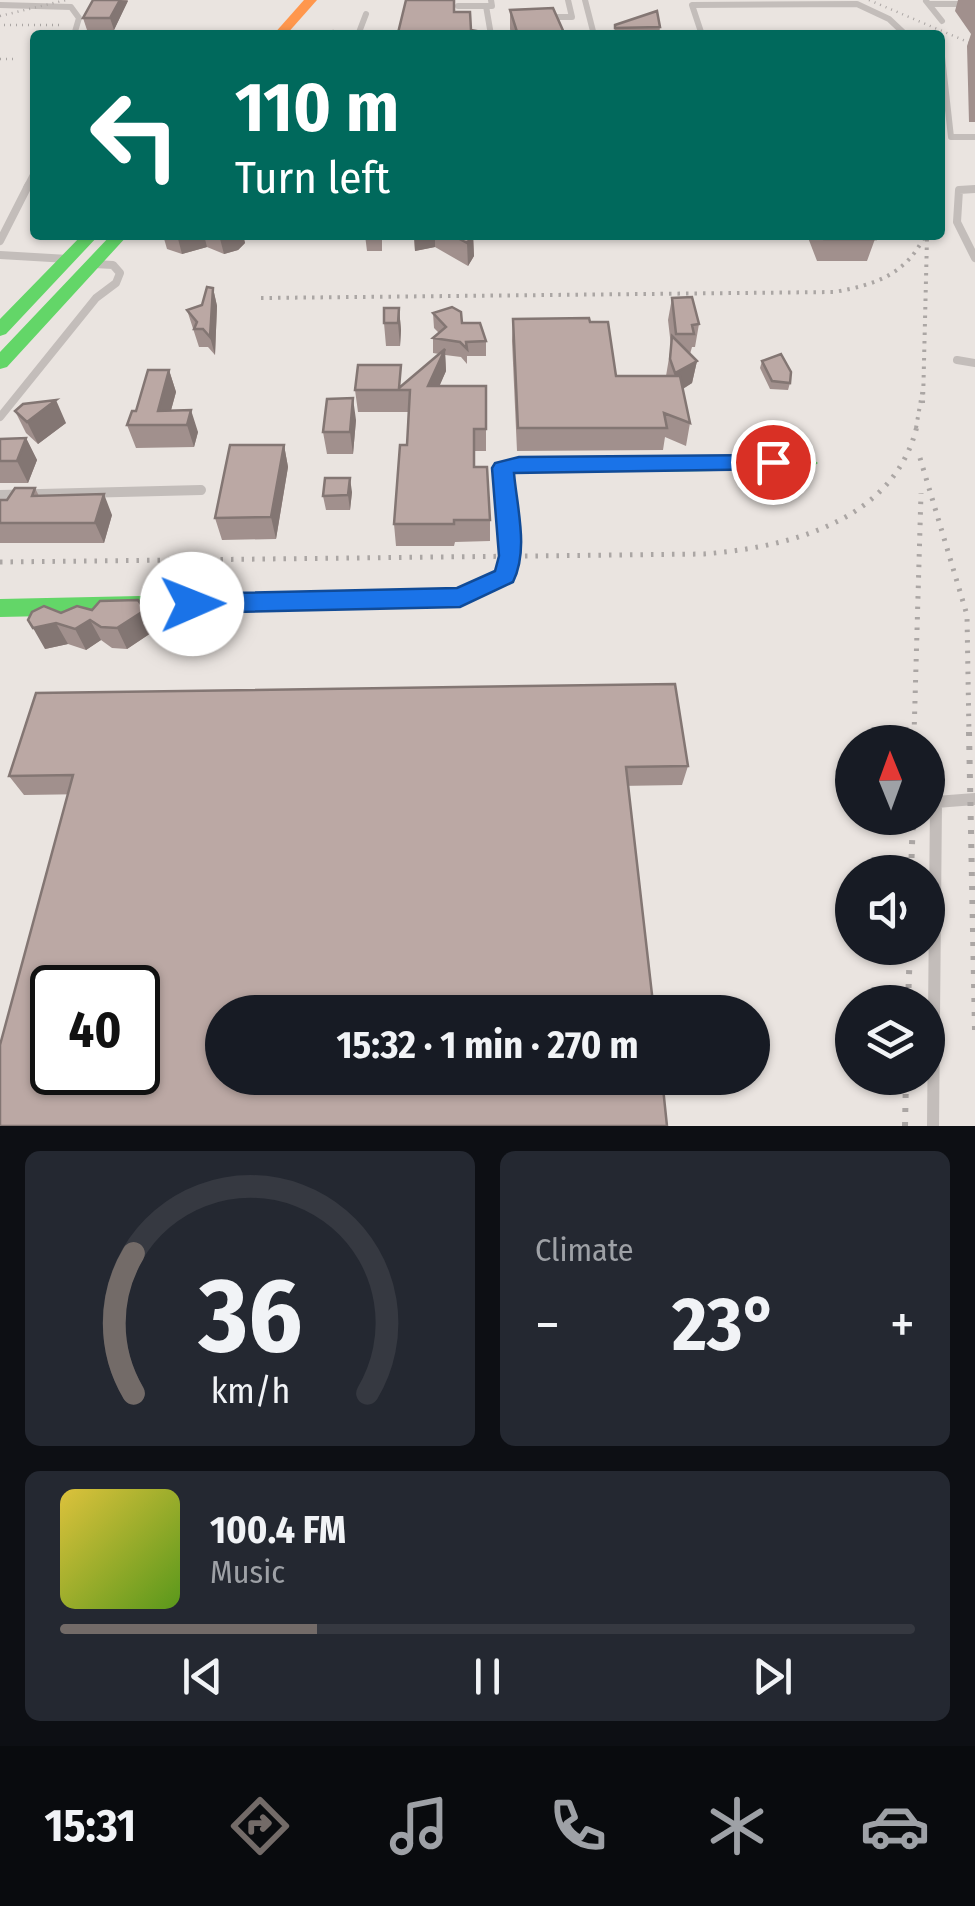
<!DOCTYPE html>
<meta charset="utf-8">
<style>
body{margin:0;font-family:"Fira Sans Condensed",sans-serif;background:#242831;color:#f1f3f6;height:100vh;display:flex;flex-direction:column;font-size:38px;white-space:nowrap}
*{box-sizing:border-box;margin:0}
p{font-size:32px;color:#9ea1a6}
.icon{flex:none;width:55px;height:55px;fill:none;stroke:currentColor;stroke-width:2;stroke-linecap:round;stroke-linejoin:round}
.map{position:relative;height:1126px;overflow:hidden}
.side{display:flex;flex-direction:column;gap:25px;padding:25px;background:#0d0f14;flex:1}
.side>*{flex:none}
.banner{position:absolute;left:30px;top:30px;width:915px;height:210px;border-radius:10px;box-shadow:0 2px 8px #0004;background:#00695c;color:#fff;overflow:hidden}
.needle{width:65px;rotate:359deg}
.controls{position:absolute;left:835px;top:725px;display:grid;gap:20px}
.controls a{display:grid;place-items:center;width:110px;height:110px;border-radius:50%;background:#171b24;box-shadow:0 2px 8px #0004;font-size:50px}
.speed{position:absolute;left:30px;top:965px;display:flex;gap:20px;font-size:50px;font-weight:700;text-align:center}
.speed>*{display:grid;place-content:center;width:130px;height:130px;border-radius:50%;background:#171b24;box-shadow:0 2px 8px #0004;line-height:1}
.speed .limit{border:5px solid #111;border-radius:15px;background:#fff;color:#111}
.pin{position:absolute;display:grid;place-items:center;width:85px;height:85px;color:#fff;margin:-42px;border:5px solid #fff;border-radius:50%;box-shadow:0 2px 10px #0007}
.me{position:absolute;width:110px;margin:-55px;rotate:89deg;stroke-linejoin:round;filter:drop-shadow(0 0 8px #0008)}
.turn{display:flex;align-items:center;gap:35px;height:210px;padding:0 40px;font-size:45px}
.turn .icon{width:130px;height:130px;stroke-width:2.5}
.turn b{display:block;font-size:70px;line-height:85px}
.big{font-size:75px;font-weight:700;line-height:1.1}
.side .widget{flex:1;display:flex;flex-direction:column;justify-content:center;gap:15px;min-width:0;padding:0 35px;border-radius:15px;background:#242831}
.side .dial{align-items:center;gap:0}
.dial svg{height:260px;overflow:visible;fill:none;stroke:#363941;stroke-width:7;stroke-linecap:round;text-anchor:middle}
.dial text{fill:#f1f3f6;stroke:none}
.song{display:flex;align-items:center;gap:30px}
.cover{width:120px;height:120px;border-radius:15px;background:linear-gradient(135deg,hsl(50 70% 55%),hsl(90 70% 35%))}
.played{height:10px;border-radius:5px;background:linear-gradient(90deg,#736b68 30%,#363941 30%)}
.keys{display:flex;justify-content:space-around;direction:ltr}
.heat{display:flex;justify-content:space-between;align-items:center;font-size:55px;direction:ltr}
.side .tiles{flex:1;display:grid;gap:25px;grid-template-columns:1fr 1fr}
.widget:last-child{grid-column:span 2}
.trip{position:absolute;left:205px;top:995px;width:565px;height:100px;border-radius:50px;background:#171b24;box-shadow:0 2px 8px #0004;font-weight:700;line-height:100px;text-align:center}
.tab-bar{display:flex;height:160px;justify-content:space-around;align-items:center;background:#090b0e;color:#9ea1a6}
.tab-bar .icon{width:70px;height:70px}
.tab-bar .on{color:#736b68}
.tab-bar b{font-size:45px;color:#f1f3f6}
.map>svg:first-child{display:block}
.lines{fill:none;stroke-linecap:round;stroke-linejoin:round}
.lane-far3{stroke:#c3bdba;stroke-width:6}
.lane-far2{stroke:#c3bdba;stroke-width:8}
.lane-far1{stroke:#c3bdba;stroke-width:10}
.lane{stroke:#c3bdba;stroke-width:12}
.fast{fill:#63d668;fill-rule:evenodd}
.slow{fill:#ff974d;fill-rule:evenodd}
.rail-far3{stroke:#aba6a4;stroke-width:2.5;stroke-dasharray:1 5;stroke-linecap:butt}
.rail-far2{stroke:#aba6a4;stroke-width:4;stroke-dasharray:2.5 6;stroke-linecap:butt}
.rail-far1{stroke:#aba6a4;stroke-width:5;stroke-dasharray:2.5 8;stroke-linecap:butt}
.rail{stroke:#aba6a4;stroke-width:6;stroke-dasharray:4 10;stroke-linecap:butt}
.wall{fill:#a1908d}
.shaded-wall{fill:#837673}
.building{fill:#bba8a4;stroke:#837673;stroke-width:2.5;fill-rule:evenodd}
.route{fill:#1a73e8;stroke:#114b97;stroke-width:2.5}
</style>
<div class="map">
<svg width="975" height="1126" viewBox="0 0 975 1126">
<rect width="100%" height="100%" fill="#eae4e0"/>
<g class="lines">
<path class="lane-far3" d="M 585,0 L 594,35
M 926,1 L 942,21
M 929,4 L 975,4
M 0,5 L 71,7 L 79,18 L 74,35
M 458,6 L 492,6 L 491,0
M 486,6 L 491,35
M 545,17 L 572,17 L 568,0
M 358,35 L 366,14
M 702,35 L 692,5 L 857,4 L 889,19 L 906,35
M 940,39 L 951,137 L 975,137
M 26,188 L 35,171"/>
<path class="lane-far2" d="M 975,189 L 959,190 L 957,222 L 975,258
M 0,241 L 28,186
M 0,255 L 68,259
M 957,360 L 975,363
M 0,417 L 96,298 L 116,283 L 120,273 L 113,265 L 94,264"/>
<path class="lane-far1" d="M 0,495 L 201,490"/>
<path class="lane" d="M 933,1126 L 936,802 L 975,799"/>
<path class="fast" d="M 82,235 L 99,235 L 6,334 L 0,336 L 0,319 Z
M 111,235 L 128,235 L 7,367 L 0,369 L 0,352 Z
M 808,456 L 818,463 L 808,470 L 514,473 C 517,507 528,550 513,582 L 460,607 L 0,617 L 0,599 L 457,589 L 495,571 L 499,556 L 493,468 L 496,463 L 519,457 Z"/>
<path class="slow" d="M 304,0 L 317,0 L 286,35 L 273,35 Z"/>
<path class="rail-far3" d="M 869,0 L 975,45
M 0,16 L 66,0
M 4,25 L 64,25
M 0,59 L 14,59"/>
<path class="rail-far2" d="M 261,298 L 834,292 C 875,285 907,274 925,235
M 923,403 L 927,238
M 916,428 L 923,388"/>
<path class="rail-far1" d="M 920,458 L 967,615 L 969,735
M 0,562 L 704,554 C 790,547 894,521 917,426
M 914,735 L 921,493"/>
<path class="rail" d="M 969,732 L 975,1030
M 914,742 L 914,732
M 911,872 L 913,818
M 908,1002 L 910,948
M 905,1126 L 906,1078"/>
</g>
<path class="wall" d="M 93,0 L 128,0 L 114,30 L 87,30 L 83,18 Z
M 958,0 L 975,0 L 975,122 L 969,122 L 967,46 L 971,34 L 955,11 Z
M 510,10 L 565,35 L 511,35 L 510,29 Z
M 615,25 L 660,27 L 659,35 L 614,35 Z
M 163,235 L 243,235 L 245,243 L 238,250 L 224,254 L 207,247 L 182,254 L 167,249 Z
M 365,235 L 382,235 L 382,251 L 367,251 Z
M 414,235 L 473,235 L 474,256 L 468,266 L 435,247 L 415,251 Z
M 807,235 L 873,235 L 875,239 L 867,261 L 817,261 Z
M 213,288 L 217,306 L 215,355 L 208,347 L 199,347 L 187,310 L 202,305 Z
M 672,298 L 699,324 L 695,347 L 692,347 L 690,354 L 697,361 L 692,383 L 683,389 L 690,423 L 686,446 L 665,437 L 663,450 L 517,451 L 512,341 L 513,319 L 590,322 L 616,376 L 666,376 L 671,346 L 668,320 Z
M 399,308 L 401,330 L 400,346 L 386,346 L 384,323 Z
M 433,313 L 462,323 L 486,341 L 486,356 L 467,356 L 467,364 L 461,357 L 445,355 L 446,371 L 439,386 L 486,386 L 486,451 L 474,451 L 474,467 L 490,520 L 490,541 L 455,542 L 454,546 L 396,546 L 394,524 L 407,445 L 408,412 L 358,412 L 355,390 L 403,385 L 439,354 L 433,353 L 433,338 L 439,333 L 434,328 Z
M 762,361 L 790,383 L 788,390 L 770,389 L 760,368 Z
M 169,370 L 176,392 L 171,410 L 198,432 L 194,447 L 136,448 L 127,425 L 136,411 Z
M 15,411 L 66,423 L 38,444 L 26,433 Z
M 356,420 L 353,454 L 327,454 L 323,432 Z
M 26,438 L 37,460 L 28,483 L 0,483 L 0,439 Z
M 284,445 L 288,467 L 276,539 L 222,540 L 215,518 Z
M 35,488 L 39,496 L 112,515 L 104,543 L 0,543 L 0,500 L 7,500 Z
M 352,492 L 350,510 L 326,510 L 323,496 Z
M 194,599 L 206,629 L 202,638 L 183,649 L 169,646 L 158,634 L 149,613 Z
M 92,610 L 145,610 L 154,631 L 127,649 L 112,648 L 101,640 L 86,650 L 68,644 L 45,649 L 61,613 Z
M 688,766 L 682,785 L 24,795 L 9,776 Z"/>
<path class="shaded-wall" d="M 120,0 L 128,1 L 114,30 L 110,18 Z
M 177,235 L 204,235 L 207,247 L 182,254 Z
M 219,235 L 243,235 L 245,243 L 238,250 L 224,254 Z
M 414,235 L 435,235 L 435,247 L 415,251 Z
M 473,235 L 474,256 L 468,266 L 467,243 Z
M 213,288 L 217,306 L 215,355 L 210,337 Z
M 399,308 L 401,330 L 400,346 L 398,323 Z
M 445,349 L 446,371 L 430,408 L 428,386 Z
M 697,361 L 692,383 L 671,396 L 675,373 Z
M 169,370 L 176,392 L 167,425 L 158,411 Z
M 353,398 L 356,420 L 353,454 L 350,432 Z
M 56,400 L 66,423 L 38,444 L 27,422 Z
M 191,410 L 198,432 L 194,447 L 187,425 Z
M 26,438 L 37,460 L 28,483 L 17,461 Z
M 284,445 L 288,467 L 276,539 L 271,517 Z
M 350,478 L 352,492 L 350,510 L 348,495 Z
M 104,494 L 112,515 L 104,543 L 95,523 Z
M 198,608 L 206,629 L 202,638 L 183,649 L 174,628 Z
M 145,610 L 154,631 L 127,649 L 117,628 Z
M 90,620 L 101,640 L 86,650 L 75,629 Z
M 56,623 L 68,644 L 45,649 L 33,628 Z"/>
<path class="building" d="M 93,0 L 120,0 L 110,18 L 83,18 Z
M 406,0 L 454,0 L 454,12 L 470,12 L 471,30 L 498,35 L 394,35 L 398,33 Z
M 553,8 L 565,35 L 518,35 L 510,10 Z
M 657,11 L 660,27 L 615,28 L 615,25 Z
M 333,31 L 340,35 L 321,35 Z
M 452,235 L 473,235 L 467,243 Z
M 822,235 L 873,235 L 875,239 L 824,239 Z
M 207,287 L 213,288 L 210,337 L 203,329 L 194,329 L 197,322 L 187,310 L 202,305 Z
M 692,297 L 699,324 L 692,325 L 694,334 L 676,334 L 672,298 Z
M 452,307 L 461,312 L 462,323 L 480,323 L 486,341 L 466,342 L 467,349 L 460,342 L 433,338 L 446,327 L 433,313 Z
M 384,308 L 399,308 L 398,323 L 384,323 Z
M 589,318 L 590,322 L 608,322 L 616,376 L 680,376 L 690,423 L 664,413 L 667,428 L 518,428 L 513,319 Z
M 672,336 L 697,361 L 675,373 L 670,359 Z
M 445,349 L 428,386 L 486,386 L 486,429 L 474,429 L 474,467 L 487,467 L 490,520 L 454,520 L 454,524 L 394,524 L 400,445 L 407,445 L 410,390 L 355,390 L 358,365 L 401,365 L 399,388 Z
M 781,354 L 791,372 L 790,383 L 772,381 L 762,361 Z
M 148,370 L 169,370 L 158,411 L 191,410 L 187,425 L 127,425 L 132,411 L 136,411 Z
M 353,398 L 350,432 L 323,432 L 327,399 Z
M 56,400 L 27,422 L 15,411 L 23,404 Z
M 26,438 L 17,461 L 0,461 L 0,439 Z
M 230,445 L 284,445 L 271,517 L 215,518 Z
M 325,478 L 350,478 L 348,495 L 323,496 Z
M 15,488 L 35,488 L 32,496 L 104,494 L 95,523 L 0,523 L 0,500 L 7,500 Z
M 194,599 L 198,608 L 194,618 L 174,628 L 160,626 L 149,613 L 162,600 Z
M 138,600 L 145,610 L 117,628 L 101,627 L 90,620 L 75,629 L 56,623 L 33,628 L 28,620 L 32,612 L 44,606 L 61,613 L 77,606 L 92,610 L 100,601 Z
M 675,684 L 688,766 L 626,767 L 654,1012 L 222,1012 L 222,1078 L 662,1078 L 667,1126 L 0,1126 L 0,1045 L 73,775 L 9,776 L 36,693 ZM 52,988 L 138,988 L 138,1072 L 52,1072 Z"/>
<path class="route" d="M 773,455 L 783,462 L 773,469 L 514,473 C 517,508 529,550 513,582 L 460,607 L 192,613 L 183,610 L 180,604 L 183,597 L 192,594 L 457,588 L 495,571 L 499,556 L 492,468 L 495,463 L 519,457 Z"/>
</svg>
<div class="controls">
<a><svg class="needle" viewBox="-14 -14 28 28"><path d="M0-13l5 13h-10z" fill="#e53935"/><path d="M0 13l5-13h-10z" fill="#9ea1a6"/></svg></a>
<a><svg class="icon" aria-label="sound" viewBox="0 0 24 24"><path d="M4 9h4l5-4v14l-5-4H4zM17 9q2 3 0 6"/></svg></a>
<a><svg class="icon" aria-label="layers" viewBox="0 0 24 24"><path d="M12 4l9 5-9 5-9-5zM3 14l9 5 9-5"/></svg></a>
</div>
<div class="speed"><div class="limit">40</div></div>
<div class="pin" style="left:773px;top:462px;background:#d93025"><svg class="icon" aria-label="arrive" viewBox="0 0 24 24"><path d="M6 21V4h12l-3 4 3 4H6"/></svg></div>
<svg class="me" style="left:192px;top:604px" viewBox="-20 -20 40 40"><circle r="19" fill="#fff"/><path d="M0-13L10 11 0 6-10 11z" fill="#1a73e8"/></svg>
<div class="trip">15:32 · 1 min · 270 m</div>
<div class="banner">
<div class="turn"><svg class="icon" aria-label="left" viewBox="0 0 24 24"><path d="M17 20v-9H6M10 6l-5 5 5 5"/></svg><div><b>110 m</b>Turn left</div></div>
</div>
</div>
<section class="side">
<div class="tiles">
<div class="widget dial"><svg viewBox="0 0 100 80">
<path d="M14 69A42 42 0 1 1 86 69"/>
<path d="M14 69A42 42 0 0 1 14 26" stroke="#736b68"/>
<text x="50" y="56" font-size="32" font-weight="700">36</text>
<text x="50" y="72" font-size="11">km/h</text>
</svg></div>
<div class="widget"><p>Climate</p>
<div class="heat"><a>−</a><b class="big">23°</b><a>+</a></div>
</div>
<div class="widget">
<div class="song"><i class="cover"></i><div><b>100.4 FM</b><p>Music</p></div></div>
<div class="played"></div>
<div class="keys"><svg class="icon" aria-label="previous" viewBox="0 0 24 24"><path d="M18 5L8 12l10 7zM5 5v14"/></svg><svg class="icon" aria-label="pause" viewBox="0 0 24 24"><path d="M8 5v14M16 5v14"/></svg><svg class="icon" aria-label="next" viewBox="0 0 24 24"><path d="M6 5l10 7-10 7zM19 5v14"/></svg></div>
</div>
</div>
</section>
<nav class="tab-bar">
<b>15:31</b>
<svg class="icon on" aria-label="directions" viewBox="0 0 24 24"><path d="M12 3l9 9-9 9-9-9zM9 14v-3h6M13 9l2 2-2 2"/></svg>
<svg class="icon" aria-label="music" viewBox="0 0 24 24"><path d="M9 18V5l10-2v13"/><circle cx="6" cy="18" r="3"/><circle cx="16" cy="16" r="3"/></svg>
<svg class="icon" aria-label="phone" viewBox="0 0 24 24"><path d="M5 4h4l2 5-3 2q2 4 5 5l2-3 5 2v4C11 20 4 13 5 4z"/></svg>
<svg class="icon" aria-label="climate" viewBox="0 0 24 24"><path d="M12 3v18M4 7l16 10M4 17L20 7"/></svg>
<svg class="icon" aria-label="car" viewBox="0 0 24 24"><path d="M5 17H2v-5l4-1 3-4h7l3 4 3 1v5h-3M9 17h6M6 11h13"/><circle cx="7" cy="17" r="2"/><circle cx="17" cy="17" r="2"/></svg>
</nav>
